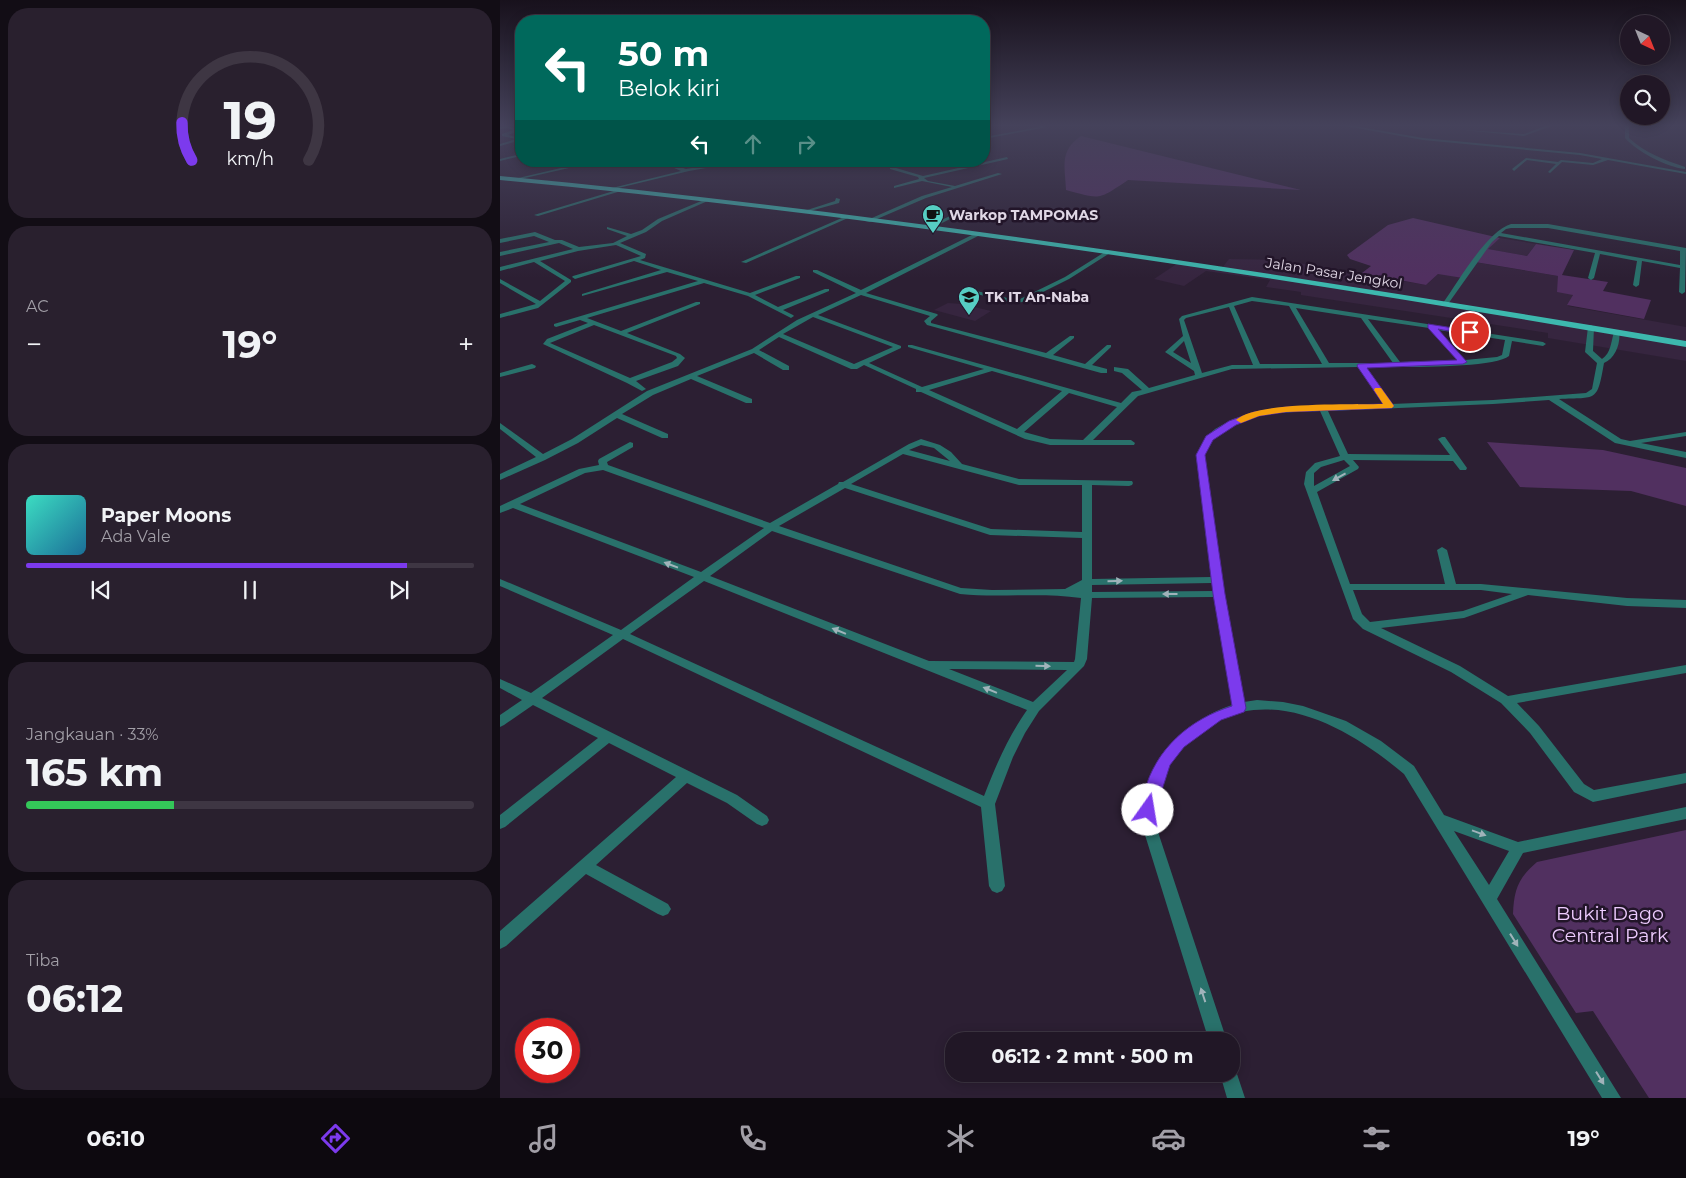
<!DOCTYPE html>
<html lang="id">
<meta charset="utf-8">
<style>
body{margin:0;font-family:Montserrat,sans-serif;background:#29202e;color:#f1f3f6;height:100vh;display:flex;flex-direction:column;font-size:19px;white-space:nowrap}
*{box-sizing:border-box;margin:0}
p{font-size:16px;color:#a29fa7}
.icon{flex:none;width:28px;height:28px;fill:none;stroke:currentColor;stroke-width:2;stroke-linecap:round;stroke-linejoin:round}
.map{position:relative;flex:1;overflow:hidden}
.sheet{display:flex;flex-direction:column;gap:8px;padding:8px;background:#120d15;width:500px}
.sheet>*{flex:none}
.guide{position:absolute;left:15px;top:15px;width:475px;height:152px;border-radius:20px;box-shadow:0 2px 12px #0003,0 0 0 1px #3e3643;background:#00695c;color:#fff;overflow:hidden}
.needle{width:32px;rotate:137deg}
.buttons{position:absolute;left:1120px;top:15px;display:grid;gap:10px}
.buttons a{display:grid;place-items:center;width:50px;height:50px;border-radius:50%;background:#211726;box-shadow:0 2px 12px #0003,0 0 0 1px #3e3643;font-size:25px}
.speed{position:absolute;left:15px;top:1018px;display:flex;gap:10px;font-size:25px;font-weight:700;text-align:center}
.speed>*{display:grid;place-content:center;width:65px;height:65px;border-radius:50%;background:#211726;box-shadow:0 2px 12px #0003,0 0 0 1px #3e3643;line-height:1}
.speed .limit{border:8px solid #d22;background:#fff;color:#111}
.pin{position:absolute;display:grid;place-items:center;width:42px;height:42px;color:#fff;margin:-21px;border:2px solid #fff;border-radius:50%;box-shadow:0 1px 5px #0007}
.me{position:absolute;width:55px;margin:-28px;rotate:13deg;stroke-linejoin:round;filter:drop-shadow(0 0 4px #0008)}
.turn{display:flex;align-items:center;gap:18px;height:105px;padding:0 20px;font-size:22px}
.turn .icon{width:65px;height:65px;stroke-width:2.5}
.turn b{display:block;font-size:35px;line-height:42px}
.lanes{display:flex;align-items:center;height:48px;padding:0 20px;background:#0003;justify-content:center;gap:25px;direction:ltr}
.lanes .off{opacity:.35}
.big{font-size:38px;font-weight:700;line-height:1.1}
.sheet .widget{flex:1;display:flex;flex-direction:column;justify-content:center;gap:8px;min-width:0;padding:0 18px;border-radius:20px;background:#29202e}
.sheet .dial{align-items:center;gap:0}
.dial svg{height:130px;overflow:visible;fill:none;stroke:#3e3643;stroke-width:7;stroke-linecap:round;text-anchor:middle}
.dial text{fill:#f1f3f6;stroke:none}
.song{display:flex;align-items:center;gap:15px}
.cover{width:60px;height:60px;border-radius:8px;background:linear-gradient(135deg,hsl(170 70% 55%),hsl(200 70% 35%))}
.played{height:5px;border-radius:2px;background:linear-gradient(90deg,#7c3aed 85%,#3e3643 85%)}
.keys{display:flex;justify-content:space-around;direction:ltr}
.heat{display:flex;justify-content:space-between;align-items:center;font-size:28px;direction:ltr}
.charge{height:8px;border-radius:4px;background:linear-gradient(90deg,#34c759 33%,#3e3643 0)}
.trip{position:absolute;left:445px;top:1032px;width:295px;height:50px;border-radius:20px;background:#211726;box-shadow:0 2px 12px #0003,0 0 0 1px #3e3643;font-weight:700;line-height:50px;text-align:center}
.menu{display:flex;height:80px;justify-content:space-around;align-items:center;background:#0d090f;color:#a29fa7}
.menu .icon{width:35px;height:35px}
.menu .on{color:#7c3aed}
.menu b{font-size:22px;color:#f1f3f6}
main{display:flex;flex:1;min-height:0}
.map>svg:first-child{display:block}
.built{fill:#36253f}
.green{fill:#513060}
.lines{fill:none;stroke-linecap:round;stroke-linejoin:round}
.minor{fill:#29716b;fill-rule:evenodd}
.primary{fill:#3db8ae;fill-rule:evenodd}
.oneway{fill:#a0b3ba}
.route{fill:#7c3aed;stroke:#51269a}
.slow{fill:#f59e0b}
.labels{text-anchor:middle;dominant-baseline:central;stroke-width:5;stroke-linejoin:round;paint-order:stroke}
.far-poi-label{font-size:14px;font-weight:bold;fill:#e0d7e5;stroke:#221529;text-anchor:start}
.far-street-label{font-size:14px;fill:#e0d7e5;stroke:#221529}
.near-park-label{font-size:19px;fill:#edcbfe;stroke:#221529}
</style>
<main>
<section class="sheet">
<div class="widget dial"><svg viewBox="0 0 100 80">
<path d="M14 69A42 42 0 1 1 86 69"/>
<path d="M14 69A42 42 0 0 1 8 46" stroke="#7c3aed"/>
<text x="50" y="56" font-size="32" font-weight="700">19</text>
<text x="50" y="72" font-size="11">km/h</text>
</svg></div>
<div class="widget"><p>AC</p>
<div class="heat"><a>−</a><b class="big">19°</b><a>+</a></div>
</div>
<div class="widget">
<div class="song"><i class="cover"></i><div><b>Paper Moons</b><p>Ada Vale</p></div></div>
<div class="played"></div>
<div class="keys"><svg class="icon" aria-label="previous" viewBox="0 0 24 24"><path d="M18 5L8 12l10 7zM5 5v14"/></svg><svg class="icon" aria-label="pause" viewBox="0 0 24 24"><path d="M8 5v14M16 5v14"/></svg><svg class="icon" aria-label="next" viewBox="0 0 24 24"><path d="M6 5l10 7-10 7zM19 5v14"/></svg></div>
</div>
<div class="widget"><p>Jangkauan · 33%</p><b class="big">165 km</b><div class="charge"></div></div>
<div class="widget"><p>Tiba</p><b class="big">06:12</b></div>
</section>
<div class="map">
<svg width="1186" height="1098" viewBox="0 0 1186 1098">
<rect width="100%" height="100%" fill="#2c1f33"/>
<path class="built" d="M 1000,238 L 1036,244 L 1027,256 L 987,249 Z
M 729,259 L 782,260 L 926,285 L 938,274 L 974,262 L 1058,276 L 1073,295 L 1068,306 L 1186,327 L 1186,361 L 1048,338 L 1048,333 L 801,295 L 801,292 L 766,287 L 770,280 L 706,271 L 684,286 L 654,279 L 678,263 L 722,268 Z
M 448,303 L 462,304 L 491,311 L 475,321 L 434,310 Z"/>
<path class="green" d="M 581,136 L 801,190 L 628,180 C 597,201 601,199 566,190 C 565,166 559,151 581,136 Z
M 913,218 L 1000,238 L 988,249 L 1027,256 L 1036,244 L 1074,250 L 1062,275 L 1108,282 L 1103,291 L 1151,300 L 1144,319 L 1067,305 L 1073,295 L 1057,292 L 1058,276 L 975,262 L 963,278 L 938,274 L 926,285 L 862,273 L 871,266 L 850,259 L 847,255 L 888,225 Z
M 987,442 L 1103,450 L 1186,468 L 1186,506 L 1131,491 L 1020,487 Z
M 1186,830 L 1186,1098 L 1149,1098 L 1093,1011 L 1076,1013 L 1013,914 C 1014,890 1018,878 1037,862 Z"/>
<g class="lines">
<path class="minor" d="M 530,124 L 547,127 L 484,139 L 484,137 L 540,127 Z
M 834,124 L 843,124 L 923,138 L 1080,153 L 1186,172 L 1186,174 L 1108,160 L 1093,165 L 1062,162 L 1050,173 L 1048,172 L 1056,164 L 1027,160 L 1014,171 L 1012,169 L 1026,158 L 1058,162 L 1061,160 L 1093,163 L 1102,159 L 1080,155 L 923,140 Z
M 1051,124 L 1057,124 L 1024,136 L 963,130 L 1024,134 Z
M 1125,124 L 1129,124 L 1129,138 C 1145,153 1165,160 1185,167 L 1185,169 C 1166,167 1138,152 1125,138 Z
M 7,126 L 16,129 L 21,128 L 21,130 L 8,135 L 21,138 L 21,140 L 0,146 L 0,144 L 16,139 L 2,136 L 2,134 L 13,130 L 7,128 L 0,129 L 0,127 Z
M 21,154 L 21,156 L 0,161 L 0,159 Z
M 507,157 L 508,159 L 424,178 L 428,181 L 455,186 L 498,173 L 502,174 L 426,198 L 370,222 L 365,221 L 422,196 L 452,187 L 422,181 L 394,188 L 394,186 L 419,179 L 418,177 L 390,169 L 390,167 L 403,163 L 399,161 L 410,163 L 396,168 L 423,176 Z
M 91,161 L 100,161 L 16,180 L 14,179 Z
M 171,161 L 178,161 L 171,164 L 186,169 L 235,161 L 246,161 L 189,171 L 110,190 L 108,189 L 181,171 L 165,164 Z
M 117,190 L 121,191 L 38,216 L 34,215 Z
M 336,198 L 340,199 L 339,203 L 303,213 L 301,212 L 335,201 Z
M 206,199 L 210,200 L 162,221 L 146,232 L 120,243 L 146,254 L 145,258 L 140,260 L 250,293 L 296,276 L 300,276 L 300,278 L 255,295 L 278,307 L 325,289 L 329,289 L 329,291 L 283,310 L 293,315 L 294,316 L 291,318 L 248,296 L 204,283 L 87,318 L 121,331 L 196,302 L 200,302 L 200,304 L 127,333 L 180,354 L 185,358 L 178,366 L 136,381 L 146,389 L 142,391 L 127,383 L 43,344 L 47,339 L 88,323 L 80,320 L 56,327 L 54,326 L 54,324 L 198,281 L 167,272 L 82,296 L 82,294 L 161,270 L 134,261 L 75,279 L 72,277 L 73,276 L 141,256 L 116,245 L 78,251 L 40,261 L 71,280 L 71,282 L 38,308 L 0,318 L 0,314 L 36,304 L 0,283 L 0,279 L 40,301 L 65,281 L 34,262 L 0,271 L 0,267 L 73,249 L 59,243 L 0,256 L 0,252 L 49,242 L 34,236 L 0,243 L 0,239 L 35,232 L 55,240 L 62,240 L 79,247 L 113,243 L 127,236 L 107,229 L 107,227 L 131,234 L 142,230 L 158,219 ZM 94,325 L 176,356 L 177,358 L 172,362 L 130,378 L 50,343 Z
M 452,215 L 456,216 L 430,229 L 425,228 Z
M 344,217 L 348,218 L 246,263 L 241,262 Z
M 1011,224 L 1048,224 L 1186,248 L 1185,292 L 1182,294 L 1179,292 L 1180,268 L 1142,261 L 1139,285 L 1136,287 L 1133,285 L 1137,261 L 1100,254 L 1094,278 L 1091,280 L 1088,278 L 1095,253 L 999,236 L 992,242 L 948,304 L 944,304 L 943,303 C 958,282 987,231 1011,224 ZM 1011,228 L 1048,228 L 1180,251 L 1180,265 L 1001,233 L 1006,229 Z
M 478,232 L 480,233 L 480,235 L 366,293 L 437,314 L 438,315 L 431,321 L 431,323 L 546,353 L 570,336 L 574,336 L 574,338 L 553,355 L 585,364 L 607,345 L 611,345 L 611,347 L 592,365 L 607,369 L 607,373 L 601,373 L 427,325 L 424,321 L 430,316 L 361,295 L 318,315 L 401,346 L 401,348 L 369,363 L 422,387 L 484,369 L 408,347 L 408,345 L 412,345 L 621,403 L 632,392 L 642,390 L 622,373 L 614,371 L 614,367 L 628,369 L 649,388 L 695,375 L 694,371 L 665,352 L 683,336 L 679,319 L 682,316 L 752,297 L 1043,342 L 1046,344 L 1043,346 L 1012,341 L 1009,356 C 994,369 891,367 866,367 L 891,404 L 993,400 L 1086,393 L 1092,389 L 1097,363 L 1085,352 L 1088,327 L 1091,325 L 1094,327 L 1093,351 L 1102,359 C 1111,353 1111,342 1114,332 L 1119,331 C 1121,342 1116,358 1104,363 C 1097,403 1097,397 1059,399 L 1121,439 L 1130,441 L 1186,432 L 1186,436 L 1141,443 L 1186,452 L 1186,458 L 1115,443 L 1049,400 L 993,404 L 828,411 L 848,454 L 950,455 L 938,439 L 942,437 L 945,437 L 967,468 L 966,470 L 960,470 L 953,461 L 853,460 L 859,467 L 858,469 L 817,492 L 850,584 L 945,584 L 937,550 L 942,547 L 947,550 L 956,584 L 981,584 L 1127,598 L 1186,600 L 1186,608 L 1127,606 L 1028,595 L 964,618 L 881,628 L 960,666 L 1008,696 L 1186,665 L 1186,673 L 1017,703 L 1039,726 L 1084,784 L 1094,790 L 1186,773 L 1186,783 L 1093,802 L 1074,792 L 1030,733 L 1001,703 L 951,672 L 863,629 L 853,619 L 804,484 L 806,472 L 815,463 L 840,456 L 820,411 C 787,412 734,412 712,441 C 709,445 707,451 704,455 L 724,594 L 744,702 L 757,700 L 783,702 L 803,706 L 846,721 L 881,741 L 914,766 L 944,815 L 1018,842 L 1186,807 L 1186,819 L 1023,853 L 997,899 L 1121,1098 L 1102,1098 L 904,774 C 855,733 785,690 720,719 C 709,724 699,734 690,742 C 669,759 656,785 656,812 C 656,820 658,828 659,835 L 727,1041 L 709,1041 L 645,835 C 644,827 642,820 642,812 C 644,761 686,720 732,705 L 714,597 L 592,598 L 587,659 L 584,666 L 539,711 L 525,733 L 513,757 L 495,804 L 505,886 L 502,891 L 497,893 L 492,891 L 489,886 L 481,807 L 123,639 L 42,698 L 237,795 L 267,816 L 269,820 L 267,824 L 262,826 L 257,824 L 227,803 L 187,783 L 96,865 L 168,904 L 171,909 L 168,914 L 163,916 L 158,914 L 86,874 L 6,946 L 0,949 L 0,931 L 176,777 L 109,743 L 5,827 L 0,829 L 0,815 L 98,738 L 33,705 L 4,725 L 0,727 L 0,715 L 22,700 L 0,688 L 0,679 L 31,693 L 113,635 L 0,586 L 0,579 L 121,630 L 194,577 L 13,508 L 0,513 L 0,506 L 79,469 L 99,465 L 98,461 L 99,459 L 130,442 L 133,443 L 133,447 L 107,462 L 108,465 L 270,523 L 338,484 L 339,482 L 343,482 L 409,444 L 421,439 L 440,445 L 451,452 L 462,464 L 519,479 L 632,481 L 633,483 L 632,485 L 629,486 L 592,485 L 592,579 L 711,577 L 696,455 L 707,436 L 715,429 L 733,419 L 766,410 L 786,408 L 884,404 L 859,367 L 732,369 L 638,396 L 593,440 L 631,440 L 635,443 L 634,445 L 550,445 L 525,439 L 421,392 L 416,392 L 416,389 L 364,365 L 357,369 L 351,369 L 279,337 L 259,350 L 289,366 L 289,370 L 283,370 L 254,353 L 197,376 L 252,399 L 252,403 L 246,403 L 191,379 L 153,395 L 122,414 L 168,434 L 168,438 L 162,438 L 117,418 L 78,443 L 45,460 L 0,480 L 0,474 L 36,457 L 0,429 L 0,423 L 43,454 L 72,439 L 147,391 L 252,349 L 297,320 L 356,293 L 313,272 L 313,270 L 317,270 L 361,290 ZM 752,301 L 789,306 L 822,364 L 760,364 L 734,306 ZM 729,307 L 753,365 L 732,365 L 702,373 L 684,320 L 686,318 ZM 796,308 L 861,318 L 893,363 L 829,363 ZM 313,317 L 393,347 L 354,364 L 283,334 ZM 868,319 L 929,328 L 958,360 L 900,362 ZM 938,330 L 1005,340 L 1002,355 L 997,357 L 965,360 ZM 684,341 L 691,363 L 673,352 ZM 492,371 L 562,391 L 517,429 L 429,390 ZM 569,393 L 617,407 L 583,440 L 550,439 L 524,432 ZM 421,445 L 434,448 L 450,461 L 409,450 ZM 403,454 L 519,485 L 582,485 L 582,532 L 491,529 L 351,484 ZM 844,460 L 850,466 L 814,486 L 814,473 L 821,467 ZM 103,470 L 264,528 L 201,572 L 20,504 L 85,473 ZM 345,488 L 490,535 L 582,538 L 582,580 L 565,589 L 492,590 L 461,588 L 279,526 ZM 272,531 L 460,594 C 500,598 541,592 581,598 L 575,659 L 574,662 L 429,661 L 210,576 ZM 204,581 L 527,710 C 508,737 496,765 484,796 L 130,634 ZM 712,583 L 713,591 L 592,592 L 592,585 ZM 853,590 L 981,590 L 1012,594 L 963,611 L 870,622 L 862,614 ZM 449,669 L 567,670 L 533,702 ZM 954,831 L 1009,851 L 989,885 Z
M 608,250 L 611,252 L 610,253 L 569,279 L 523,302 L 512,303 L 469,292 L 472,290 L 512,299 L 520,299 L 565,277 Z
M 32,364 L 36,366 L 35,368 L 0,377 L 0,373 Z
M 731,1066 L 735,1068 L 745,1098 L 727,1098 L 720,1074 L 731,1074 Z"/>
<path class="primary" d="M 0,176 C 398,214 792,275 1186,341 L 1186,347 C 792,279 398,218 0,180 Z"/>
</g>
<defs><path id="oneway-solid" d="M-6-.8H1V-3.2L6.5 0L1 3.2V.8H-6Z" transform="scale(1.25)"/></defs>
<g class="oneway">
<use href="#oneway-solid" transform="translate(839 477) rotate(151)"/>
<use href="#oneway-solid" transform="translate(171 565) rotate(-159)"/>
<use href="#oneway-solid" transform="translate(615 581) rotate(-1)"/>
<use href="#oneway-solid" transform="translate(670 594) rotate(180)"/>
<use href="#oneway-solid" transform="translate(339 631) rotate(-158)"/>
<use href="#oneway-solid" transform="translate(543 666) rotate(1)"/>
<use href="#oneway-solid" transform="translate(490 690) rotate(-158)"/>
<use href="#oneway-solid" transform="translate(979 833) rotate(20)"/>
<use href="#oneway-solid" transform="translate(1014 940) rotate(58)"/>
<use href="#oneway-solid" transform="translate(703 995) rotate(-108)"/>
<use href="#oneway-solid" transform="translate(1100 1078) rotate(58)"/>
</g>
<linearGradient id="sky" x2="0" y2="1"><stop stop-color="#18111c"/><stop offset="0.45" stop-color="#45425b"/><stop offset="1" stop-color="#45425b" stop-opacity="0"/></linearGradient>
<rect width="1186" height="278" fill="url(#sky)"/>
<path class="route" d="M 928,324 L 973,331 L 974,332 L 970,335 L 938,329 L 967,362 L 963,364 L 867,368 L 894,406 L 892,408 L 786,412 L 759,416 L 736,425 L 713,440 L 705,455 L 725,594 L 746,708 L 744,712 L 721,720 L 684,747 L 670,765 L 654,815 L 648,817 L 643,815 C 639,808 643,800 644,793 C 655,749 690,719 732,706 L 713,594 L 696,455 L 706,436 L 729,421 L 754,412 L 786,407 L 883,404 L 857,366 L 858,364 L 957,360 L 928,328 Z"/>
<path class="slow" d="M 875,388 L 881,388 L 894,406 L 892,408 L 786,412 L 759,416 L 741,423 L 736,420 C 757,401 852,405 883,404 L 874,390 Z"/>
<defs>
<g id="cafe-pin" transform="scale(1.125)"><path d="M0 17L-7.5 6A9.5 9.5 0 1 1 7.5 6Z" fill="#56cec3" stroke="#221529"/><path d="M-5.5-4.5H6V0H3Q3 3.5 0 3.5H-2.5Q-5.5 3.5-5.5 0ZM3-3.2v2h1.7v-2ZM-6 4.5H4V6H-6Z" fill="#111"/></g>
<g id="school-pin" transform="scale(1.125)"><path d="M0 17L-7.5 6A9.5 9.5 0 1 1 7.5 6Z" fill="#56cec3" stroke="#221529"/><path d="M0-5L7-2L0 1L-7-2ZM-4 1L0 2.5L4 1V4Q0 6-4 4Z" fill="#111"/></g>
</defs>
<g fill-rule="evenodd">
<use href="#cafe-pin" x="433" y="215"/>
<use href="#school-pin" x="469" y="297"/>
</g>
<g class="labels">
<g class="far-poi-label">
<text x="449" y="215">Warkop TAMPOMAS</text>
<text x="485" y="297">TK IT An-Naba</text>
</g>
<g class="far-street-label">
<text transform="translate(834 273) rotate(9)">Jalan Pasar Jengkol</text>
</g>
<g class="near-park-label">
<text x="1110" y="913">Bukit Dago<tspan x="1110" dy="22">Central Park</tspan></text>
</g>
</g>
</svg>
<div class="buttons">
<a><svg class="needle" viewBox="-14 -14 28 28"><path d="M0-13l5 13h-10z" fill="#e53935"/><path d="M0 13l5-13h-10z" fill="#a29fa7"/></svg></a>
<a><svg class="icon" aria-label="search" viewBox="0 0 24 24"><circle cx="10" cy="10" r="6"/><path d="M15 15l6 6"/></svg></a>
</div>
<div class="speed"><div class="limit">30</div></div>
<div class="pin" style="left:970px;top:332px;background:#d93025"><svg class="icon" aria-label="arrive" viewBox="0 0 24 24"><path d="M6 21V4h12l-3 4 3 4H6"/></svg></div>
<svg class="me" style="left:648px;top:810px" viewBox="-20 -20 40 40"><circle r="19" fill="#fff"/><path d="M0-13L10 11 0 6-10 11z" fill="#7c3aed"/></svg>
<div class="trip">06:12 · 2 mnt · 500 m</div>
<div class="guide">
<div class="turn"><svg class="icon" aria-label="left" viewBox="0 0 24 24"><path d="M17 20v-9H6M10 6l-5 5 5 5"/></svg><div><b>50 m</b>Belok kiri</div></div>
<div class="lanes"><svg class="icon" aria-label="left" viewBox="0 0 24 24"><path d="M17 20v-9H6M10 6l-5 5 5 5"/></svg><svg class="icon off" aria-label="ahead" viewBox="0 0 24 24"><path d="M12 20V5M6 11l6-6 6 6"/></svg><svg class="icon off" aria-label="right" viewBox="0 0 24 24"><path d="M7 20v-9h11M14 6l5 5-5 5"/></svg></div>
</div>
</div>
</main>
<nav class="menu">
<b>06:10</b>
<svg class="icon on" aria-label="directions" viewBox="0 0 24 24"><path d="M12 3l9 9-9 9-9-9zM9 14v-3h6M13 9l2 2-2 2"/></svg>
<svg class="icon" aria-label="music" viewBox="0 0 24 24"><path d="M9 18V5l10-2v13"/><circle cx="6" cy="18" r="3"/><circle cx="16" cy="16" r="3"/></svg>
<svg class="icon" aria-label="phone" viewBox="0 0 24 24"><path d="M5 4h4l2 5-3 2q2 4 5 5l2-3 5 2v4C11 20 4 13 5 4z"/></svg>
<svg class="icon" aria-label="climate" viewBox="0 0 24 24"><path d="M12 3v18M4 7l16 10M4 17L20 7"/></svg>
<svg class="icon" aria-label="car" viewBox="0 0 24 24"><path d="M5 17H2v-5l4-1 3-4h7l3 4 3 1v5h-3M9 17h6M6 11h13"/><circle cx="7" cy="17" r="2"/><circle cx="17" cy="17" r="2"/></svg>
<svg class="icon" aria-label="filters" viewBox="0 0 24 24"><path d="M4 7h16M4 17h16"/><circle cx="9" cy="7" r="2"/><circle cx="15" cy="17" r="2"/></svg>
<b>19°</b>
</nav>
